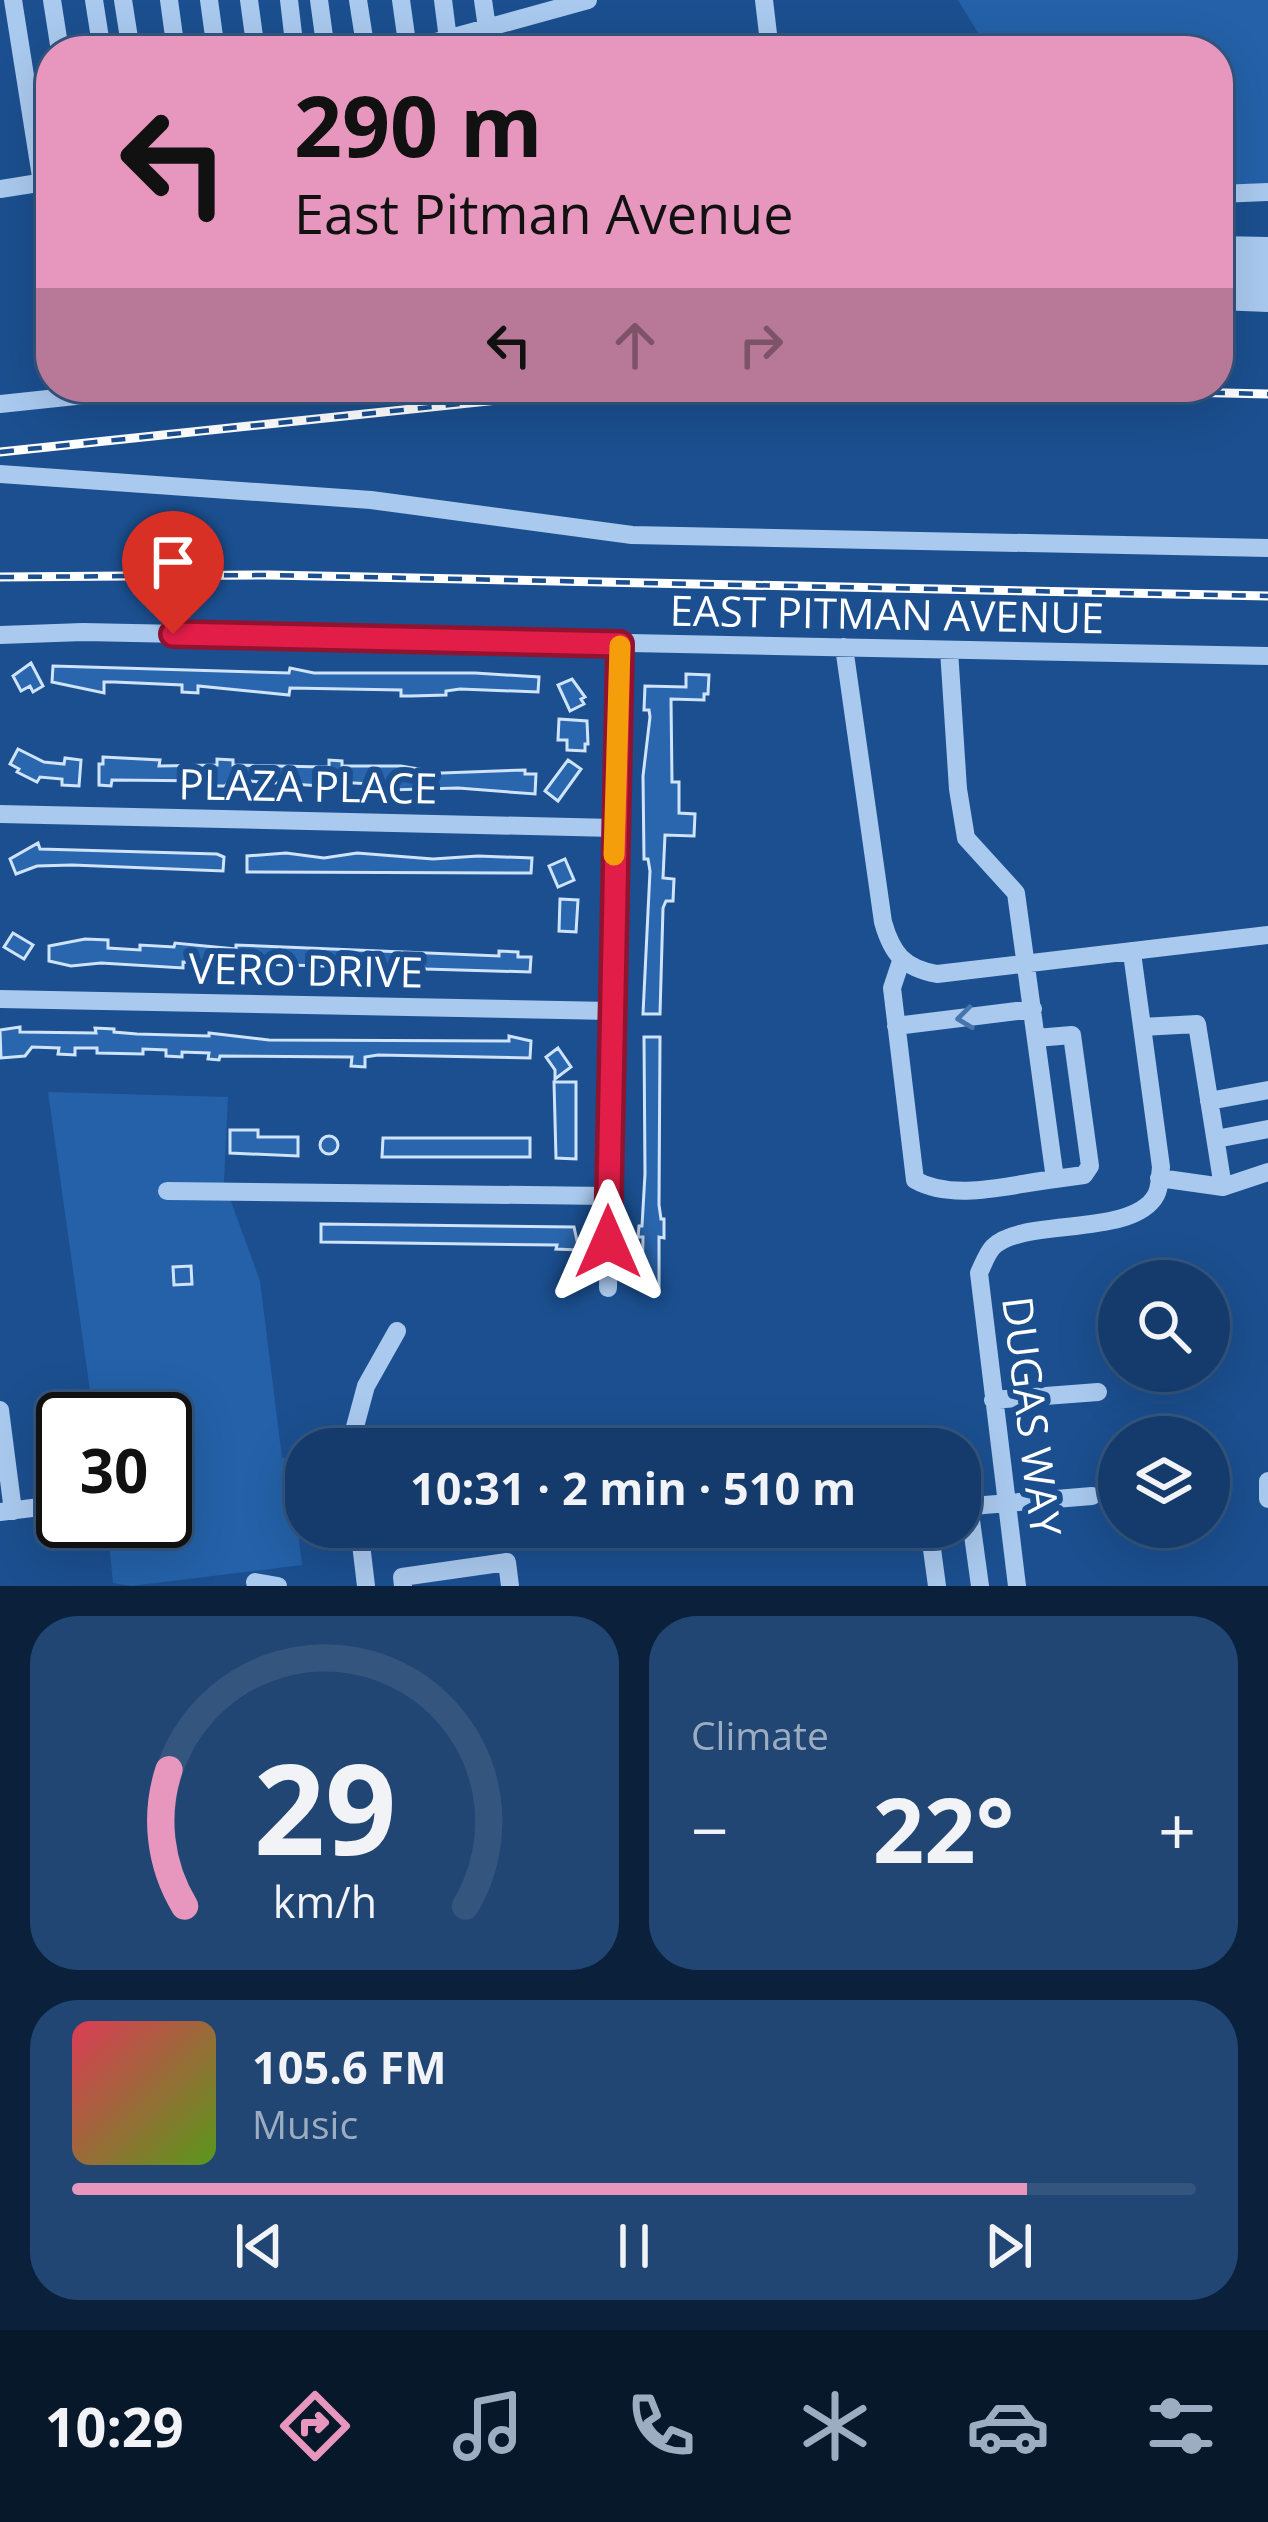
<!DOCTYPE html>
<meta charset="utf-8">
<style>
body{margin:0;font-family:"Open Sans",sans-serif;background:#214673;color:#f1f3f6;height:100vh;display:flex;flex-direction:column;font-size:45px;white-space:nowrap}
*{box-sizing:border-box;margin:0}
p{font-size:39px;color:#9dadc1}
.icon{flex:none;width:66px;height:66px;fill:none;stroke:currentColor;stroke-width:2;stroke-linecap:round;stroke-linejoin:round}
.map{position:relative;height:1586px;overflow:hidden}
.side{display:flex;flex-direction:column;gap:30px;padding:30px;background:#0b203b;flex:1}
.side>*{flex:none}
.guide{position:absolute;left:36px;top:36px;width:1197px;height:366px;border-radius:48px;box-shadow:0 12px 48px #0002,0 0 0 3px #33557e;background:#e797bd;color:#111;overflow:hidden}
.controls{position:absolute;left:1098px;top:1260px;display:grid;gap:24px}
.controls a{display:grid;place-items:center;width:132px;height:132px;border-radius:50%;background:#143b6b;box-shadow:0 12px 48px #0002,0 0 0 3px #33557e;font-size:60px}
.speed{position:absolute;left:36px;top:1392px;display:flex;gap:24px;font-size:60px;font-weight:700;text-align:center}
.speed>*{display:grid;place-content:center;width:156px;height:156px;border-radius:50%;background:#143b6b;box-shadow:0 12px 48px #0002,0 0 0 3px #33557e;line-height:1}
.speed .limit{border:6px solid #111;border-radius:18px;background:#fff;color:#111}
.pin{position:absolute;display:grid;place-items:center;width:102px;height:102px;color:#fff;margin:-123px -51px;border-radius:50% 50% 50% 0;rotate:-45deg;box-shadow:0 0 12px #0007}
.pin .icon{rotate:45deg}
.me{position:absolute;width:132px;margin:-66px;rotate:0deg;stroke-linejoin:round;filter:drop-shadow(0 0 9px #0008)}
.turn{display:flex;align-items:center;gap:42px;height:252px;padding:0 60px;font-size:54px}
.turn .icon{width:156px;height:156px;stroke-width:2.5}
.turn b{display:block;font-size:84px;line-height:102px}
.lanes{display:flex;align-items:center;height:114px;padding:0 60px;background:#0003;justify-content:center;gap:60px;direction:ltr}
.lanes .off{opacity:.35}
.big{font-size:90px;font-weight:700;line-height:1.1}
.side .widget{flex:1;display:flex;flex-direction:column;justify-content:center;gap:18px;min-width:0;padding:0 42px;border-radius:48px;background:#214673}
.side .dial{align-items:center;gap:0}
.dial svg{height:312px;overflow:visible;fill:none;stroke:#33557e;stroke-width:7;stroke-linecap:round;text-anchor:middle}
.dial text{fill:#f1f3f6;stroke:none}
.song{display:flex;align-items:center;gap:36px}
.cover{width:144px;height:144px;border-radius:18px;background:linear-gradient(135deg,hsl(350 70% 55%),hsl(90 70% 35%))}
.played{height:12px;border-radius:6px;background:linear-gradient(90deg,#e797bd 85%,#33557e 85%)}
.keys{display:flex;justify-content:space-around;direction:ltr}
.heat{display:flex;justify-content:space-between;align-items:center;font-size:66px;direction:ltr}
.side .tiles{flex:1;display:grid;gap:30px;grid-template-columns:1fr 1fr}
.widget:last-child{grid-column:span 2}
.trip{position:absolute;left:285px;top:1428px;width:696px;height:120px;border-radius:48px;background:#143b6b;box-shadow:0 12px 48px #0002,0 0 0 3px #33557e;font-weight:700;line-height:120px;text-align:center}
.tabs{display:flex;height:192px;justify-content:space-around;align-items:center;background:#08182b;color:#9dadc1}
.tabs .icon{width:84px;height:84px}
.tabs .active{color:#e797bd}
.tabs b{font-size:54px;color:#f1f3f6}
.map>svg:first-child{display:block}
.green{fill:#2461a8}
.building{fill:#2a66ad;stroke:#cfe3fa;stroke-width:3}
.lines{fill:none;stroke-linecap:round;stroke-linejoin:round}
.minor{stroke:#a9c9ee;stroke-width:18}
.rail-casing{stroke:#fff;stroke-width:9}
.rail{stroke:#1b4f8f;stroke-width:4.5;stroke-dasharray:14;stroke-linecap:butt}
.oneway{stroke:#4674ac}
.route-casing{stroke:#92132f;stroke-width:30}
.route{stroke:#e11d48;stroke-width:21}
.slow{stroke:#f59e0b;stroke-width:21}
.labels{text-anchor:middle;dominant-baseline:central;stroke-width:12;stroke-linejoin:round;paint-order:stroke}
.street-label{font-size:42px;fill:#fff;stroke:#1b4f8f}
</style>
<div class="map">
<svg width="1268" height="1586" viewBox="0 0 1268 1586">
<rect width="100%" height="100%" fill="#1b4f8f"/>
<path class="green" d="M 958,0 L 1268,0 L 1268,187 L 1218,187 L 1218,51 L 989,51 Z
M 48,1092 L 228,1097 L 224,1182 L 260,1281 L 282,1458 L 289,1458 L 302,1565 L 131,1586 L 113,1583 L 107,1521 L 165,1521 L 165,1419 L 94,1419 Z"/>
<path class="building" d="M 31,663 L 43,686 L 33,692 L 30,686 L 21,691 L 13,676 Z
M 53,666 L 289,673 L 290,668 L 314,673 L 475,673 L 539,677 L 538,692 L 460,689 L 446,691 L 446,695 L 411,696 L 401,696 L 401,690 L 290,688 L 289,695 L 198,686 L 198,693 L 182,692 L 182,685 L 114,682 L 104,682 L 104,693 L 52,682 Z
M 686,674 L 709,675 L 708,694 L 704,694 L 704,700 L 671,699 L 672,782 L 679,782 L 679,813 L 695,814 L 694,836 L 665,835 L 663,878 L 674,879 L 673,901 L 666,901 L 663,908 L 660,1014 L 643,1014 L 650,871 L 648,859 L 644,859 L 643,776 L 650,717 L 649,710 L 644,710 L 645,686 L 686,687 Z
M 572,679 L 585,697 L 581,699 L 584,704 L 570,711 L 558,685 Z
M 559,719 L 587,721 L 588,744 L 585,744 L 585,751 L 567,750 L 567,740 L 558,740 Z
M 18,749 L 44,762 L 64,764 L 65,758 L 81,760 L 79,786 L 62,785 L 62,779 L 40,777 L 37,782 L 17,772 L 19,769 L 10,764 Z
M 103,757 L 160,760 L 159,766 L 217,765 L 217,759 L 233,760 L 233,765 L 325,767 L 329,767 L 329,760 L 342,761 L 342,766 L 401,766 L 442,773 L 525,770 L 525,774 L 536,774 L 535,794 L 458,788 L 390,790 L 390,785 L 336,782 L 336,787 L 232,780 L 225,786 L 213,786 L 213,781 L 112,780 L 111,786 L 99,785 L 99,764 L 103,764 Z
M 568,760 L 581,769 L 558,801 L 545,791 Z
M 38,843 L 40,849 L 217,854 L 224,857 L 223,871 L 72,865 L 37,866 L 16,874 L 10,859 Z
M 286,853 L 324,858 L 357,853 L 433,859 L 478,856 L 532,858 L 531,873 L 247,872 L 247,856 Z
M 565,859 L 574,880 L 558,887 L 549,866 Z
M 560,899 L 578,900 L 576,932 L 559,931 Z
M 13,933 L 33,945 L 24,959 L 4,947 Z
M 85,939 L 108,940 L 108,948 L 140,950 L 140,945 L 174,947 L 175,943 L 236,949 L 236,945 L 499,956 L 499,951 L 518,952 L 518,957 L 531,957 L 530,972 L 183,962 L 183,968 L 101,963 L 71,966 L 49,961 L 49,946 Z
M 20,1027 L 20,1032 L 96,1033 L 95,1028 L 114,1029 L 114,1032 L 137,1034 L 209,1036 L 209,1033 L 269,1040 L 509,1041 L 509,1036 L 531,1041 L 530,1058 L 378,1055 L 365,1057 L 365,1067 L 351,1066 L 352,1057 L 220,1056 L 219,1060 L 208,1059 L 209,1053 L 182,1052 L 182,1057 L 166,1056 L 166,1050 L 143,1049 L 143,1054 L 97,1053 L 97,1048 L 75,1048 L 75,1055 L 58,1054 L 59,1048 L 32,1047 L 25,1056 L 1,1058 L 0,1030 Z
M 644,1037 L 660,1037 L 659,1205 L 661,1219 L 664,1219 L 664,1238 L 659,1237 L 659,1288 L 642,1288 L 643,1237 L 638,1237 L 639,1226 L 642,1226 L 645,1174 Z
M 558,1048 L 571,1067 L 555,1079 L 555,1070 L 546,1057 Z
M 554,1082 L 576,1082 L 576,1159 L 556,1158 Z
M 230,1130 L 258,1130 L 258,1137 L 298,1137 L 298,1156 L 230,1153 Z
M320 1145a9 9 0 1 1 18 0a9 9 0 1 1-18 0Z
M 383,1138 L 530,1138 L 530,1157 L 382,1157 Z
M 321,1224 L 574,1227 L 579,1250 L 556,1249 L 557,1245 L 321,1242 Z
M 191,1266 L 192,1284 L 174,1285 L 173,1267 Z"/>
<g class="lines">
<path class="minor" d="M 13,0 L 42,183
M 52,0 L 60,51
M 94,0 L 102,51
M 123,0 L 131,51
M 169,0 L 176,51
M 209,0 L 216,51
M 249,0 L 256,51
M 289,0 L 295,51
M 319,0 L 326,51
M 358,0 L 366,51
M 401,0 L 408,50
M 443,0 L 448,39
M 483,0 L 487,28
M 764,0 L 770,51
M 403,51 L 588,0
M 0,189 L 51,181
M 1218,194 L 1268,192
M 1218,245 L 1268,246
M 1218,261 L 1268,262
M 1218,274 L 1268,275
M 1218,288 L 1268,290
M 1218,301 L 1268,303
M 0,404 L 161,387
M 0,474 L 371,500 L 632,535 L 1268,548
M 0,635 L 83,632 L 1268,656
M 844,647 L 883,922 C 892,954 904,968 937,974 L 1268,935
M 0,814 L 614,828
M 901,961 L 892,988 L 915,1180 C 954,1202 1012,1184 1055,1179 L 1016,893 L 966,838 L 958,789 L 949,650
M 0,999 L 611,1011
M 896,1026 L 1033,1009
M 1142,1027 L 1197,1024 L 1223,1187
M 1036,1038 L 1072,1035 L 1090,1166 L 1084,1175 L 1055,1179
M 1209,1101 L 1268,1090
M 1216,1139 L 1268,1129
M 1159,1178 L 1223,1187 L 1268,1172
M 167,1191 L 608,1196
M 608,1288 L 620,644
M 993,1400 L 1098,1392
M 0,1410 L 13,1511
M 893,1440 L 895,1449
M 349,1449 L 366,1386 L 397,1331
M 1268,1481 L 1268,1499
M 969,1506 L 980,1586
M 960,1507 L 1092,1496
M 0,1512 L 63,1504
M 359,1527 L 366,1586
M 929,1527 L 937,1586
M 255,1582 L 278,1586
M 403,1586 L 402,1577 L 507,1562 L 510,1586
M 1017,1586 L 979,1273 C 983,1265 987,1253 993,1247 C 1022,1217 1133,1238 1156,1195 C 1160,1188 1160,1175 1161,1167 L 1132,953"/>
<g class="rail-casing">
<path id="rail" d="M 959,387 L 1268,394
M 0,452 L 623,387
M 0,577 L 269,575 L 1268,596"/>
</g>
<use href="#rail" class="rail"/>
</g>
<defs><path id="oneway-chevron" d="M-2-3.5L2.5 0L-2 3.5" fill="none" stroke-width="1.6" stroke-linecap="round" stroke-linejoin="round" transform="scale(3)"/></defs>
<use class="oneway" href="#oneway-chevron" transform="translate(965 1018) rotate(173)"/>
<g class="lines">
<g class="route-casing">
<path id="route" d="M 173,634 L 620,644 L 608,1242"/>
</g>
<use href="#route" class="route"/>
<path class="slow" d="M 614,855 L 620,646"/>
</g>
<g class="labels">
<g class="street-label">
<text transform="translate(887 613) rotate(1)">EAST PITMAN AVENUE</text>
<text transform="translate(308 785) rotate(1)">PLAZA PLACE</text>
<text transform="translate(306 969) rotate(1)">VERO DRIVE</text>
<text transform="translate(1033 1416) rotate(83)">DUGAS WAY</text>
</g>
</g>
</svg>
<div class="controls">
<a><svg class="icon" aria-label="search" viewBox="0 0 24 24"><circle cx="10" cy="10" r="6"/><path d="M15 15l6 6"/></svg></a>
<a><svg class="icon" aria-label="layers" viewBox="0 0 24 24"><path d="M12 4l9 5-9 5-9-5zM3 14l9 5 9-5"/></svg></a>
</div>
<div class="speed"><div class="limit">30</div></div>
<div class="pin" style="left:173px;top:634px;background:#d93025"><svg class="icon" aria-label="arrive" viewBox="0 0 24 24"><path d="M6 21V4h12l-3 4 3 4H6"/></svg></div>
<svg class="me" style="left:608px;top:1242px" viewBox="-20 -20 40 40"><path d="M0-17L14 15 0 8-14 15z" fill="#e11d48" stroke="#fff" stroke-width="4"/></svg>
<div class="trip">10:31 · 2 min · 510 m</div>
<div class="guide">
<div class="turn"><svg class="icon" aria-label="left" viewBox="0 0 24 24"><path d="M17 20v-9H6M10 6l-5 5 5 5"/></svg><div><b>290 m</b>East Pitman Avenue</div></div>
<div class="lanes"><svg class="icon" aria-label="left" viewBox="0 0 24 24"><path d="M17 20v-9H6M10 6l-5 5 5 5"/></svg><svg class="icon off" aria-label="ahead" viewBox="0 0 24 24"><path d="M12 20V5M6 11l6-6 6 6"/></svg><svg class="icon off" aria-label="right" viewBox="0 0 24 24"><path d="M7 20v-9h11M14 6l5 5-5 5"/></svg></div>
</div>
</div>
<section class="side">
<div class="tiles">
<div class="widget dial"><svg viewBox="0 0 100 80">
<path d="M14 69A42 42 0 1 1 86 69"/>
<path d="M14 69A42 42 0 0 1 10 34" stroke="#e797bd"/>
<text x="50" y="56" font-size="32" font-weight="700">29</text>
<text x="50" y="72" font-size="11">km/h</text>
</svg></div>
<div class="widget"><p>Climate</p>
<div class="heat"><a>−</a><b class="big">22°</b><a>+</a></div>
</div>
<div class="widget">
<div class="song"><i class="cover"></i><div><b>105.6 FM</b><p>Music</p></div></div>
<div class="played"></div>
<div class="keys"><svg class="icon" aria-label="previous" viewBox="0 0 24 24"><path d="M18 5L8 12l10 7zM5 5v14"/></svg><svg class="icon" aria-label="pause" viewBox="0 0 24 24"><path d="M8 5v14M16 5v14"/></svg><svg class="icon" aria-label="next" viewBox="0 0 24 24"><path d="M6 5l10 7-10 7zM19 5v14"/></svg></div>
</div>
</div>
</section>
<nav class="tabs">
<b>10:29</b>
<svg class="icon active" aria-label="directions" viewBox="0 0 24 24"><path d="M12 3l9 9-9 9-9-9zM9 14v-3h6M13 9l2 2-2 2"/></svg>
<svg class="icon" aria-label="music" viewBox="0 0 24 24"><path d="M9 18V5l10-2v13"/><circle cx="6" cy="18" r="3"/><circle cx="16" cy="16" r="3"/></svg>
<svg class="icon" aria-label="phone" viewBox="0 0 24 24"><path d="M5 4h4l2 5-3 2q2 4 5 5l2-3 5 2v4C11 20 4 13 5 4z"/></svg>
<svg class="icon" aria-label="climate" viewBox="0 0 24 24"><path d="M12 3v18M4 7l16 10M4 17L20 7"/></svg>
<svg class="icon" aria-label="car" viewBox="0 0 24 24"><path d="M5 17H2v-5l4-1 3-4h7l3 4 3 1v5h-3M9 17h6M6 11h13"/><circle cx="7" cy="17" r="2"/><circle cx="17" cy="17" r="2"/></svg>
<svg class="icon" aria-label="filters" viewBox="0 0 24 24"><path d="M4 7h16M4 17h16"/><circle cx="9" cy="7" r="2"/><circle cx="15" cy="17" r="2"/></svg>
</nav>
